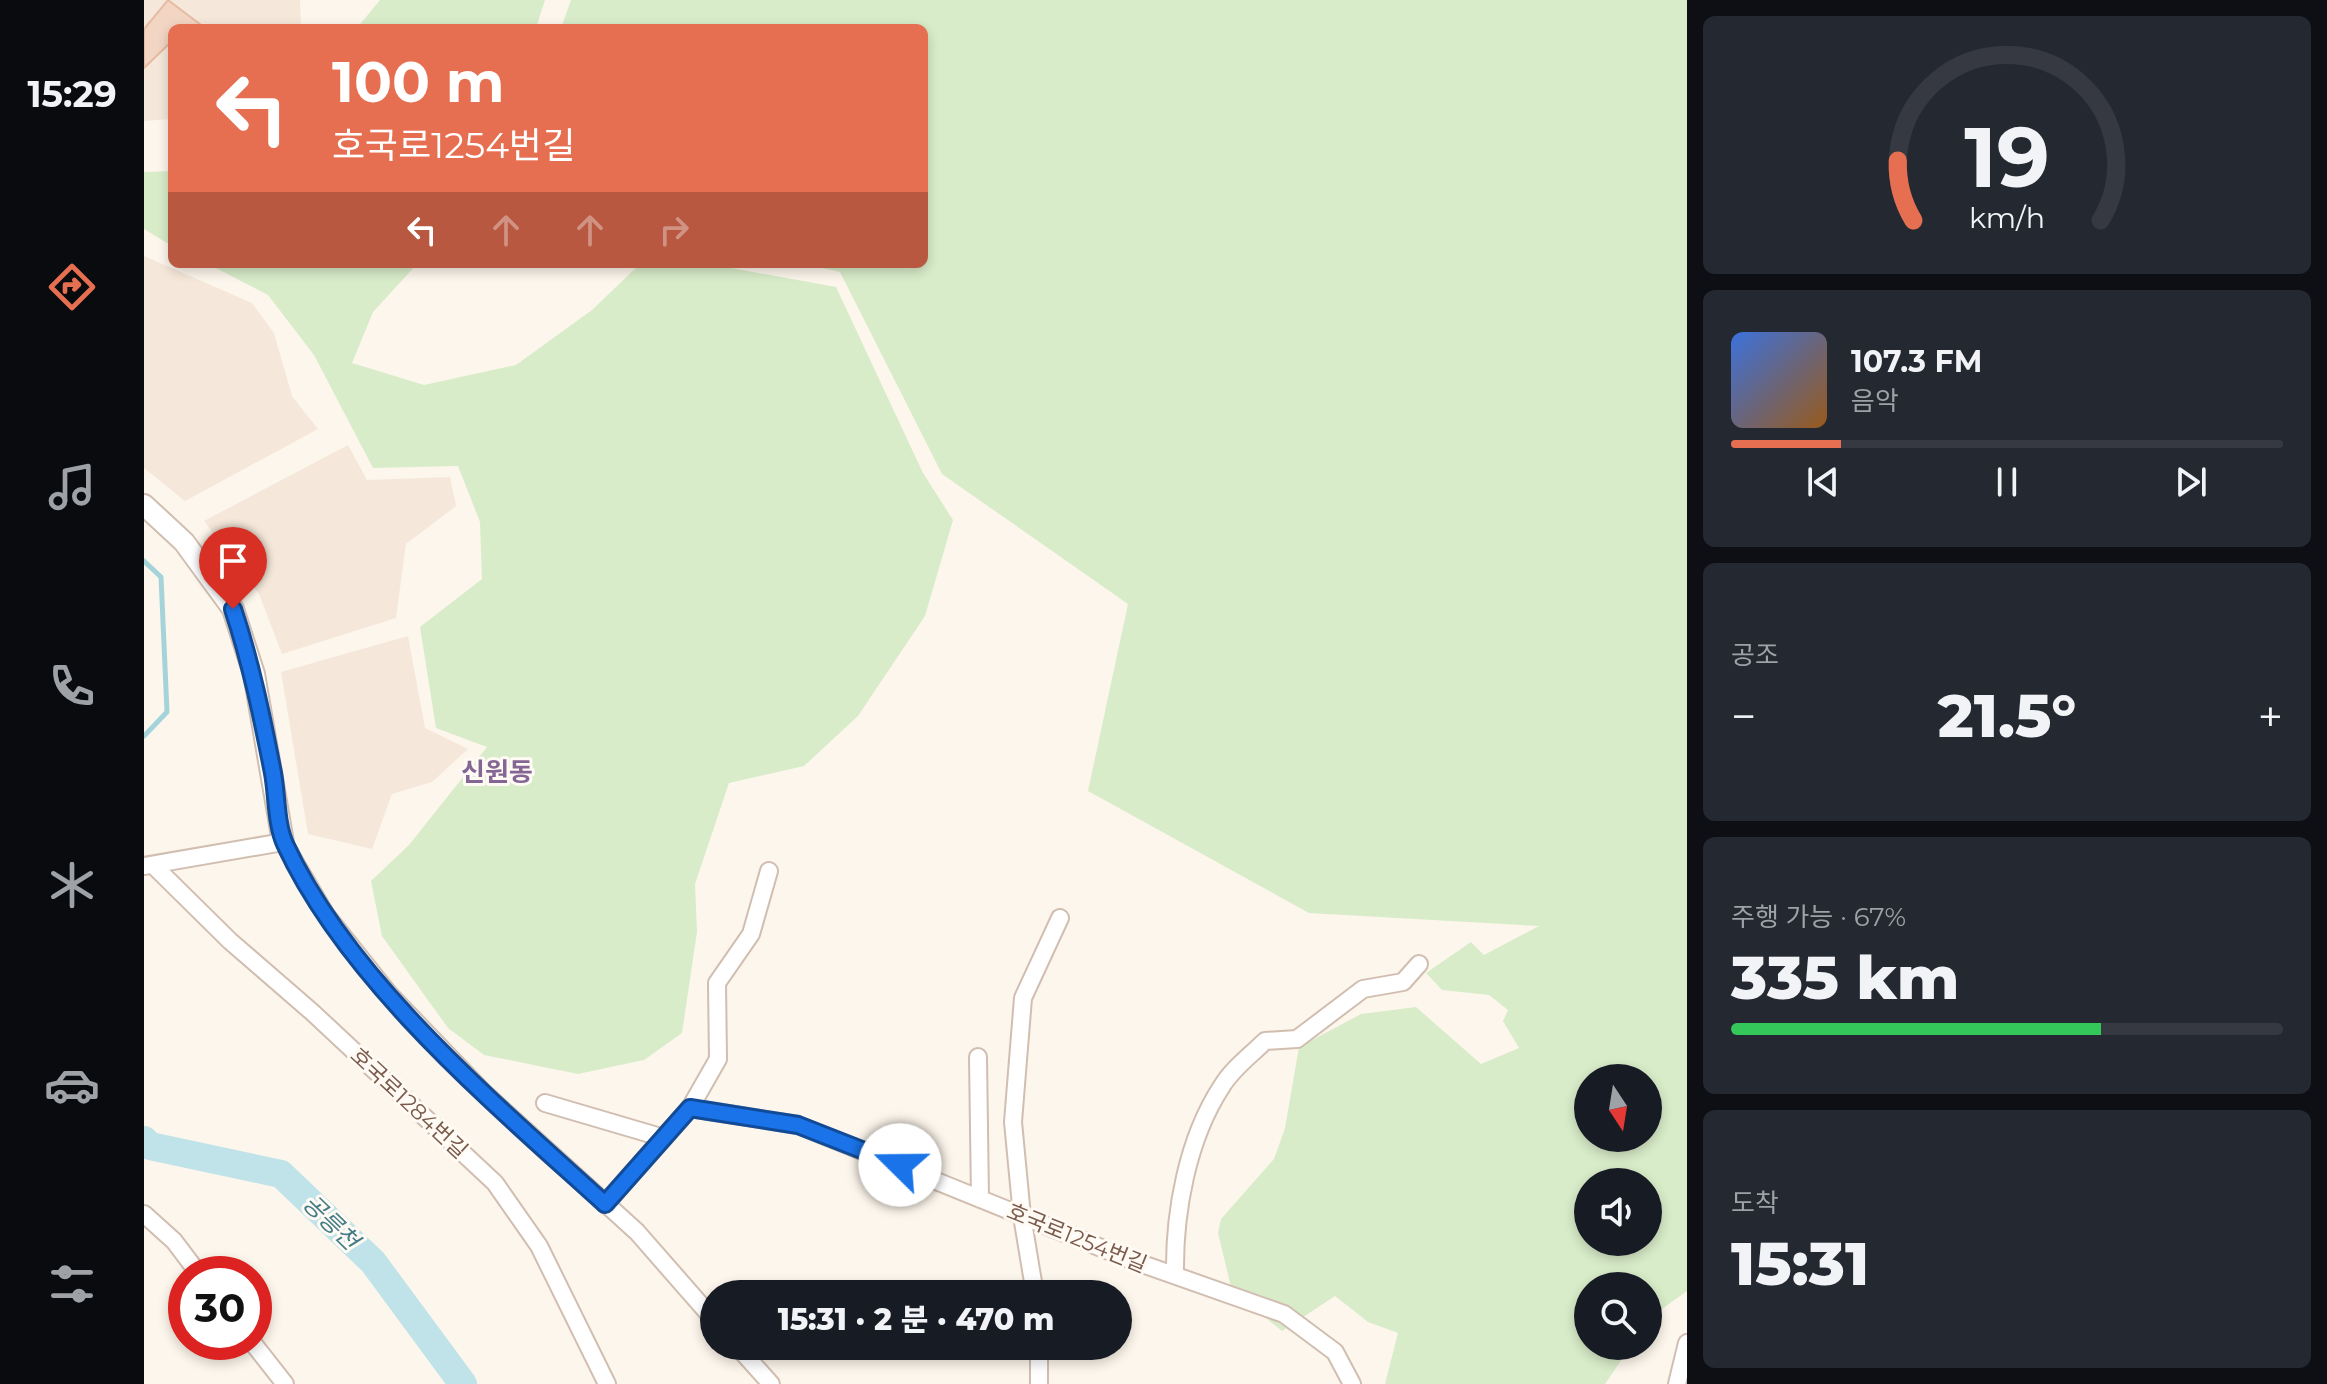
<!DOCTYPE html>
<html lang="ko">
<meta charset="utf-8">
<style>
body{margin:0;font-family:Montserrat,"Noto Sans KR",sans-serif;background:#242831;color:#f1f3f6;height:100vh;display:flex;flex-direction:column;font-size:30px;white-space:nowrap}
*{box-sizing:border-box;margin:0}
p{font-size:26px;color:#9ea1a6}
.icon{flex:none;width:44px;height:44px;fill:none;stroke:currentColor;stroke-width:2;stroke-linecap:round;stroke-linejoin:round}
.map{position:relative;flex:1;overflow:hidden}
.sheet{display:flex;flex-direction:column;gap:16px;padding:16px;background:#0d0f14;width:640px}
.sheet>*{flex:none}
.guide{position:absolute;left:24px;top:24px;width:760px;height:244px;border-radius:12px;box-shadow:0 4px 12px #0003;background:#e76f51;color:#fff;overflow:hidden}
.needle{width:52px;rotate:168deg}
.buttons{position:absolute;left:1430px;top:1064px;display:grid;gap:16px}
.buttons a{display:grid;place-items:center;width:88px;height:88px;border-radius:50%;background:#171b24;box-shadow:0 4px 12px #0003;font-size:40px}
.speed{position:absolute;left:24px;top:1256px;display:flex;gap:16px;font-size:40px;font-weight:700;text-align:center}
.speed>*{display:grid;place-content:center;width:104px;height:104px;border-radius:50%;background:#171b24;box-shadow:0 4px 12px #0003;line-height:1}
.speed .limit{border:12px solid #d22;background:#fff;color:#111}
.pin{position:absolute;display:grid;place-items:center;width:68px;height:68px;color:#fff;margin:-82px -34px;border-radius:50% 50% 50% 0;rotate:-45deg;box-shadow:0 0 8px #0007}
.pin .icon{rotate:45deg}
.me{position:absolute;width:88px;margin:-44px;rotate:292deg;stroke-linejoin:round;filter:drop-shadow(0 0 6px #0008)}
.turn{display:flex;align-items:center;gap:28px;height:168px;padding:0 32px;font-size:36px}
.turn .icon{width:104px;height:104px;stroke-width:2.5}
.turn b{display:block;font-size:56px;line-height:68px}
.lanes{display:flex;align-items:center;height:76px;padding:0 32px;background:#0003;justify-content:center;gap:40px;direction:ltr}
.lanes .off{opacity:.35}
.big{font-size:60px;font-weight:800;line-height:1.1}
.sheet .tile{flex:1;display:flex;flex-direction:column;justify-content:center;gap:12px;min-width:0;padding:0 28px;border-radius:12px;background:#242831}
.sheet .dial{align-items:center;gap:0}
.dial svg{height:208px;overflow:visible;fill:none;stroke:#363941;stroke-width:7;stroke-linecap:round;text-anchor:middle}
.dial text{fill:#f1f3f6;stroke:none}
.song{display:flex;align-items:center;gap:24px}
.cover{width:96px;height:96px;border-radius:12px;background:linear-gradient(135deg,hsl(220 70% 55%),hsl(30 70% 35%))}
.played{height:8px;border-radius:4px;background:linear-gradient(90deg,#e76f51 20%,#363941 20%)}
.keys{display:flex;justify-content:space-around;direction:ltr}
.heat{display:flex;justify-content:space-between;align-items:center;font-size:44px;direction:ltr}
.charge{height:12px;border-radius:6px;background:linear-gradient(90deg,#34c759 67%,#363941 0)}
.trip{position:absolute;left:556px;top:1280px;width:432px;height:80px;border-radius:40px;background:#171b24;box-shadow:0 4px 12px #0003;font-weight:800;line-height:80px;text-align:center}
main{display:flex;flex:1;min-height:0}
.tab-bar{display:flex;flex-direction:column;width:144px;justify-content:space-around;align-items:center;background:#090b0e;color:#9ea1a6}
.tab-bar .icon{width:56px;height:56px}
.tab-bar .on{color:#e76f51}
.tab-bar b{font-size:36px;color:#f1f3f6}
.map>svg:first-child{display:block}
.residential{fill:#f5e8da}
.green{fill:#d8ecc9;fill-rule:evenodd}
.lines{fill:none;stroke-linecap:round;stroke-linejoin:round}
.stream{stroke:#a5d3da;stroke-width:5}
.river{stroke:#bfe3e8;stroke-width:28}
.building{fill:#f3d5c3;stroke:#e6bba3;stroke-width:2}
.minor-casing{stroke:#d1beb0;stroke-width:20}
.tertiary-casing{stroke:#d1beb0;stroke-width:24}
.minor{stroke:#fff;stroke-width:16}
.tertiary{stroke:#fff;stroke-width:20}
.route-casing{stroke:#114b97;stroke-width:20}
.route{stroke:#1a73e8;stroke-width:14}
.labels{text-anchor:middle;dominant-baseline:central;stroke-width:6;stroke-linejoin:round;paint-order:stroke}
.street-label{font-size:22px;fill:#7a5c4d;stroke:#fffaf3}
.water-label{font-size:24px;font-style:italic;fill:#437c86;stroke:#fffaf3}
.quarter-label{font-size:26px;font-weight:bold;fill:#846695;stroke:#fffaf3}
</style>
<main>
<nav class="tab-bar">
<b>15:29</b>
<svg class="icon on" aria-label="directions" viewBox="0 0 24 24"><path d="M12 3l9 9-9 9-9-9zM9 14v-3h6M13 9l2 2-2 2"/></svg>
<svg class="icon" aria-label="music" viewBox="0 0 24 24"><path d="M9 18V5l10-2v13"/><circle cx="6" cy="18" r="3"/><circle cx="16" cy="16" r="3"/></svg>
<svg class="icon" aria-label="phone" viewBox="0 0 24 24"><path d="M5 4h4l2 5-3 2q2 4 5 5l2-3 5 2v4C11 20 4 13 5 4z"/></svg>
<svg class="icon" aria-label="climate" viewBox="0 0 24 24"><path d="M12 3v18M4 7l16 10M4 17L20 7"/></svg>
<svg class="icon" aria-label="car" viewBox="0 0 24 24"><path d="M5 17H2v-5l4-1 3-4h7l3 4 3 1v5h-3M9 17h6M6 11h13"/><circle cx="7" cy="17" r="2"/><circle cx="17" cy="17" r="2"/></svg>
<svg class="icon" aria-label="filters" viewBox="0 0 24 24"><path d="M4 7h16M4 17h16"/><circle cx="9" cy="7" r="2"/><circle cx="15" cy="17" r="2"/></svg>
</nav>
<div class="map">
<svg width="1543" height="1384" viewBox="0 0 1543 1384">
<rect width="100%" height="100%" fill="#fdf6ec"/>
<path class="residential" d="M 0,0 L 156,0 L 157,28 L 28,28 L 28,119 L 0,121 Z
M 0,256 L 108,303 L 130,333 L 148,396 L 174,429 L 41,501 L 0,468 Z
M 204,445 L 223,480 L 306,477 L 312,506 L 262,544 L 252,618 L 138,654 L 115,594 L 60,521 Z
M 264,636 L 281,728 L 324,749 L 288,782 L 248,794 L 228,849 L 164,834 L 137,672 Z"/>
<path class="green" d="M 236,0 L 401,0 L 392,28 L 213,28 Z
M 427,0 L 1543,0 L 1543,1291 L 1504,1319 L 1504,1286 L 1444,1286 L 1444,1346 L 1487,1346 L 1461,1384 L 1241,1384 L 1254,1333 L 1224,1322 L 1191,1296 L 1138,1331 L 1088,1291 L 1074,1233 L 1077,1219 L 1130,1159 L 1141,1128 L 1155,1047 L 1217,1014 L 1272,1007 L 1337,1064 L 1375,1048 L 1359,1021 L 1364,1010 L 1345,995 L 1298,990 L 1282,973 L 1327,942 L 1340,955 L 1395,926 L 1165,913 L 944,791 L 984,604 L 798,474 L 696,272 L 660,264 L 780,264 L 780,28 L 417,28 ZM 1444,1078 L 1504,1078 L 1504,1138 L 1444,1138 ZM 1444,1182 L 1504,1182 L 1504,1242 L 1444,1242 Z
M 28,171 L 28,246 L 0,229 L 0,172 Z
M 64,264 L 273,264 L 229,312 L 208,363 L 280,385 L 372,365 L 448,310 L 496,264 L 565,264 L 692,287 L 779,473 L 809,520 L 781,616 L 714,716 L 660,766 L 585,783 L 551,884 L 553,932 L 538,1033 L 500,1060 L 434,1074 L 340,1055 L 304,1028 L 238,936 L 227,881 L 265,845 L 343,747 L 292,728 L 276,627 L 338,579 L 336,522 L 314,466 L 229,468 L 170,355 L 124,295 Z"/>
<g class="lines">
<path class="stream" d="M 0,561 L 17,577 L 23,712 L 0,736"/>
<path class="river" d="M 0,1140 L 6,1146 L 137,1174 L 229,1262 L 319,1384"/>
</g>
<path class="building" d="M 24,0 L 61,28 L 28,28 L 28,41 L 0,68 L 0,29 Z"/>
<g class="lines">
<g class="minor-casing">
<path id="minor" d="M 0,866 L 139,842 L 182,915 L 245,994 L 339,1092 L 493,1232 L 570,1320
M 10,866 L 86,941 L 168,1012 L 351,1183 L 395,1246 L 463,1384
M 834,1057 L 836,1199
M 401,1103 L 520,1138
M 546,1108 L 654,1125 L 987,1260 L 1140,1314 L 1191,1352 L 1208,1384
M 461,1204 L 546,1108 L 574,1059 L 573,983 L 607,934 L 625,871
M 0,1214 L 30,1241 L 55,1274
M 1031,1275 C 1030,1213 1043,1139 1078,1086 C 1088,1069 1107,1055 1121,1041 L 1153,1039 L 1219,989 L 1259,982 L 1275,964
M 891,1294 L 878,1216 L 869,1122 L 879,998 L 916,918
M 108,1342 L 141,1384
M 593,1346 L 627,1384
M 895,1346 L 895,1384
M 1533,1384 L 1543,1343"/>
</g>
<g class="tertiary-casing">
<path id="tertiary" d="M 0,505 L 40,542 L 89,609 L 110,674 L 139,842"/>
</g>
<use href="#minor" class="minor"/>
<use href="#tertiary" class="tertiary"/>
</g>
<g class="lines">
<g class="route-casing">
<path id="route" d="M 89,609 C 107,663 118,717 129,773 C 133,795 132,824 141,844 C 204,981 351,1104 461,1204 L 546,1108 L 654,1125 L 756,1165"/>
</g>
<use href="#route" class="route"/>
</g>
<g class="labels">
<g class="street-label">
<text transform="translate(265 1103) rotate(43)">호국로1284번길</text>
<text transform="translate(933 1238) rotate(22)">호국로1254번길</text>
</g>
<g class="water-label">
<text transform="translate(187 1222) rotate(44)">공릉천</text>
</g>
<g class="quarter-label">
<text x="353" y="772">신원동</text>
</g>
</g>
</svg>
<div class="buttons">
<a><svg class="needle" viewBox="-14 -14 28 28"><path d="M0-13l5 13h-10z" fill="#e53935"/><path d="M0 13l5-13h-10z" fill="#9ea1a6"/></svg></a>
<a><svg class="icon" aria-label="sound" viewBox="0 0 24 24"><path d="M4 9h4l5-4v14l-5-4H4zM17 9q2 3 0 6"/></svg></a>
<a><svg class="icon" aria-label="search" viewBox="0 0 24 24"><circle cx="10" cy="10" r="6"/><path d="M15 15l6 6"/></svg></a>
</div>
<div class="speed"><div class="limit">30</div></div>
<div class="pin" style="left:89px;top:609px;background:#d93025"><svg class="icon" aria-label="arrive" viewBox="0 0 24 24"><path d="M6 21V4h12l-3 4 3 4H6"/></svg></div>
<svg class="me" style="left:756px;top:1165px" viewBox="-20 -20 40 40"><circle r="19" fill="#fff"/><path d="M0-13L10 11 0 6-10 11z" fill="#1a73e8"/></svg>
<div class="trip">15:31 · 2 분 · 470 m</div>
<div class="guide">
<div class="turn"><svg class="icon" aria-label="left" viewBox="0 0 24 24"><path d="M17 20v-9H6M10 6l-5 5 5 5"/></svg><div><b>100 m</b>호국로1254번길</div></div>
<div class="lanes"><svg class="icon" aria-label="left" viewBox="0 0 24 24"><path d="M17 20v-9H6M10 6l-5 5 5 5"/></svg><svg class="icon off" aria-label="ahead" viewBox="0 0 24 24"><path d="M12 20V5M6 11l6-6 6 6"/></svg><svg class="icon off" aria-label="ahead" viewBox="0 0 24 24"><path d="M12 20V5M6 11l6-6 6 6"/></svg><svg class="icon off" aria-label="right" viewBox="0 0 24 24"><path d="M7 20v-9h11M14 6l5 5-5 5"/></svg></div>
</div>
</div>
<section class="sheet">
<div class="tile dial"><svg viewBox="0 0 100 80">
<path d="M14 69A42 42 0 1 1 86 69"/>
<path d="M14 69A42 42 0 0 1 8 46" stroke="#e76f51"/>
<text x="50" y="56" font-size="32" font-weight="700">19</text>
<text x="50" y="72" font-size="11">km/h</text>
</svg></div>
<div class="tile">
<div class="song"><i class="cover"></i><div><b>107.3 FM</b><p>음악</p></div></div>
<div class="played"></div>
<div class="keys"><svg class="icon" aria-label="previous" viewBox="0 0 24 24"><path d="M18 5L8 12l10 7zM5 5v14"/></svg><svg class="icon" aria-label="pause" viewBox="0 0 24 24"><path d="M8 5v14M16 5v14"/></svg><svg class="icon" aria-label="next" viewBox="0 0 24 24"><path d="M6 5l10 7-10 7zM19 5v14"/></svg></div>
</div>
<div class="tile"><p>공조</p>
<div class="heat"><a>−</a><b class="big">21.5°</b><a>+</a></div>
</div>
<div class="tile"><p>주행 가능 · 67%</p><b class="big">335 km</b><div class="charge"></div></div>
<div class="tile"><p>도착</p><b class="big">15:31</b></div>
</section>
</main>
